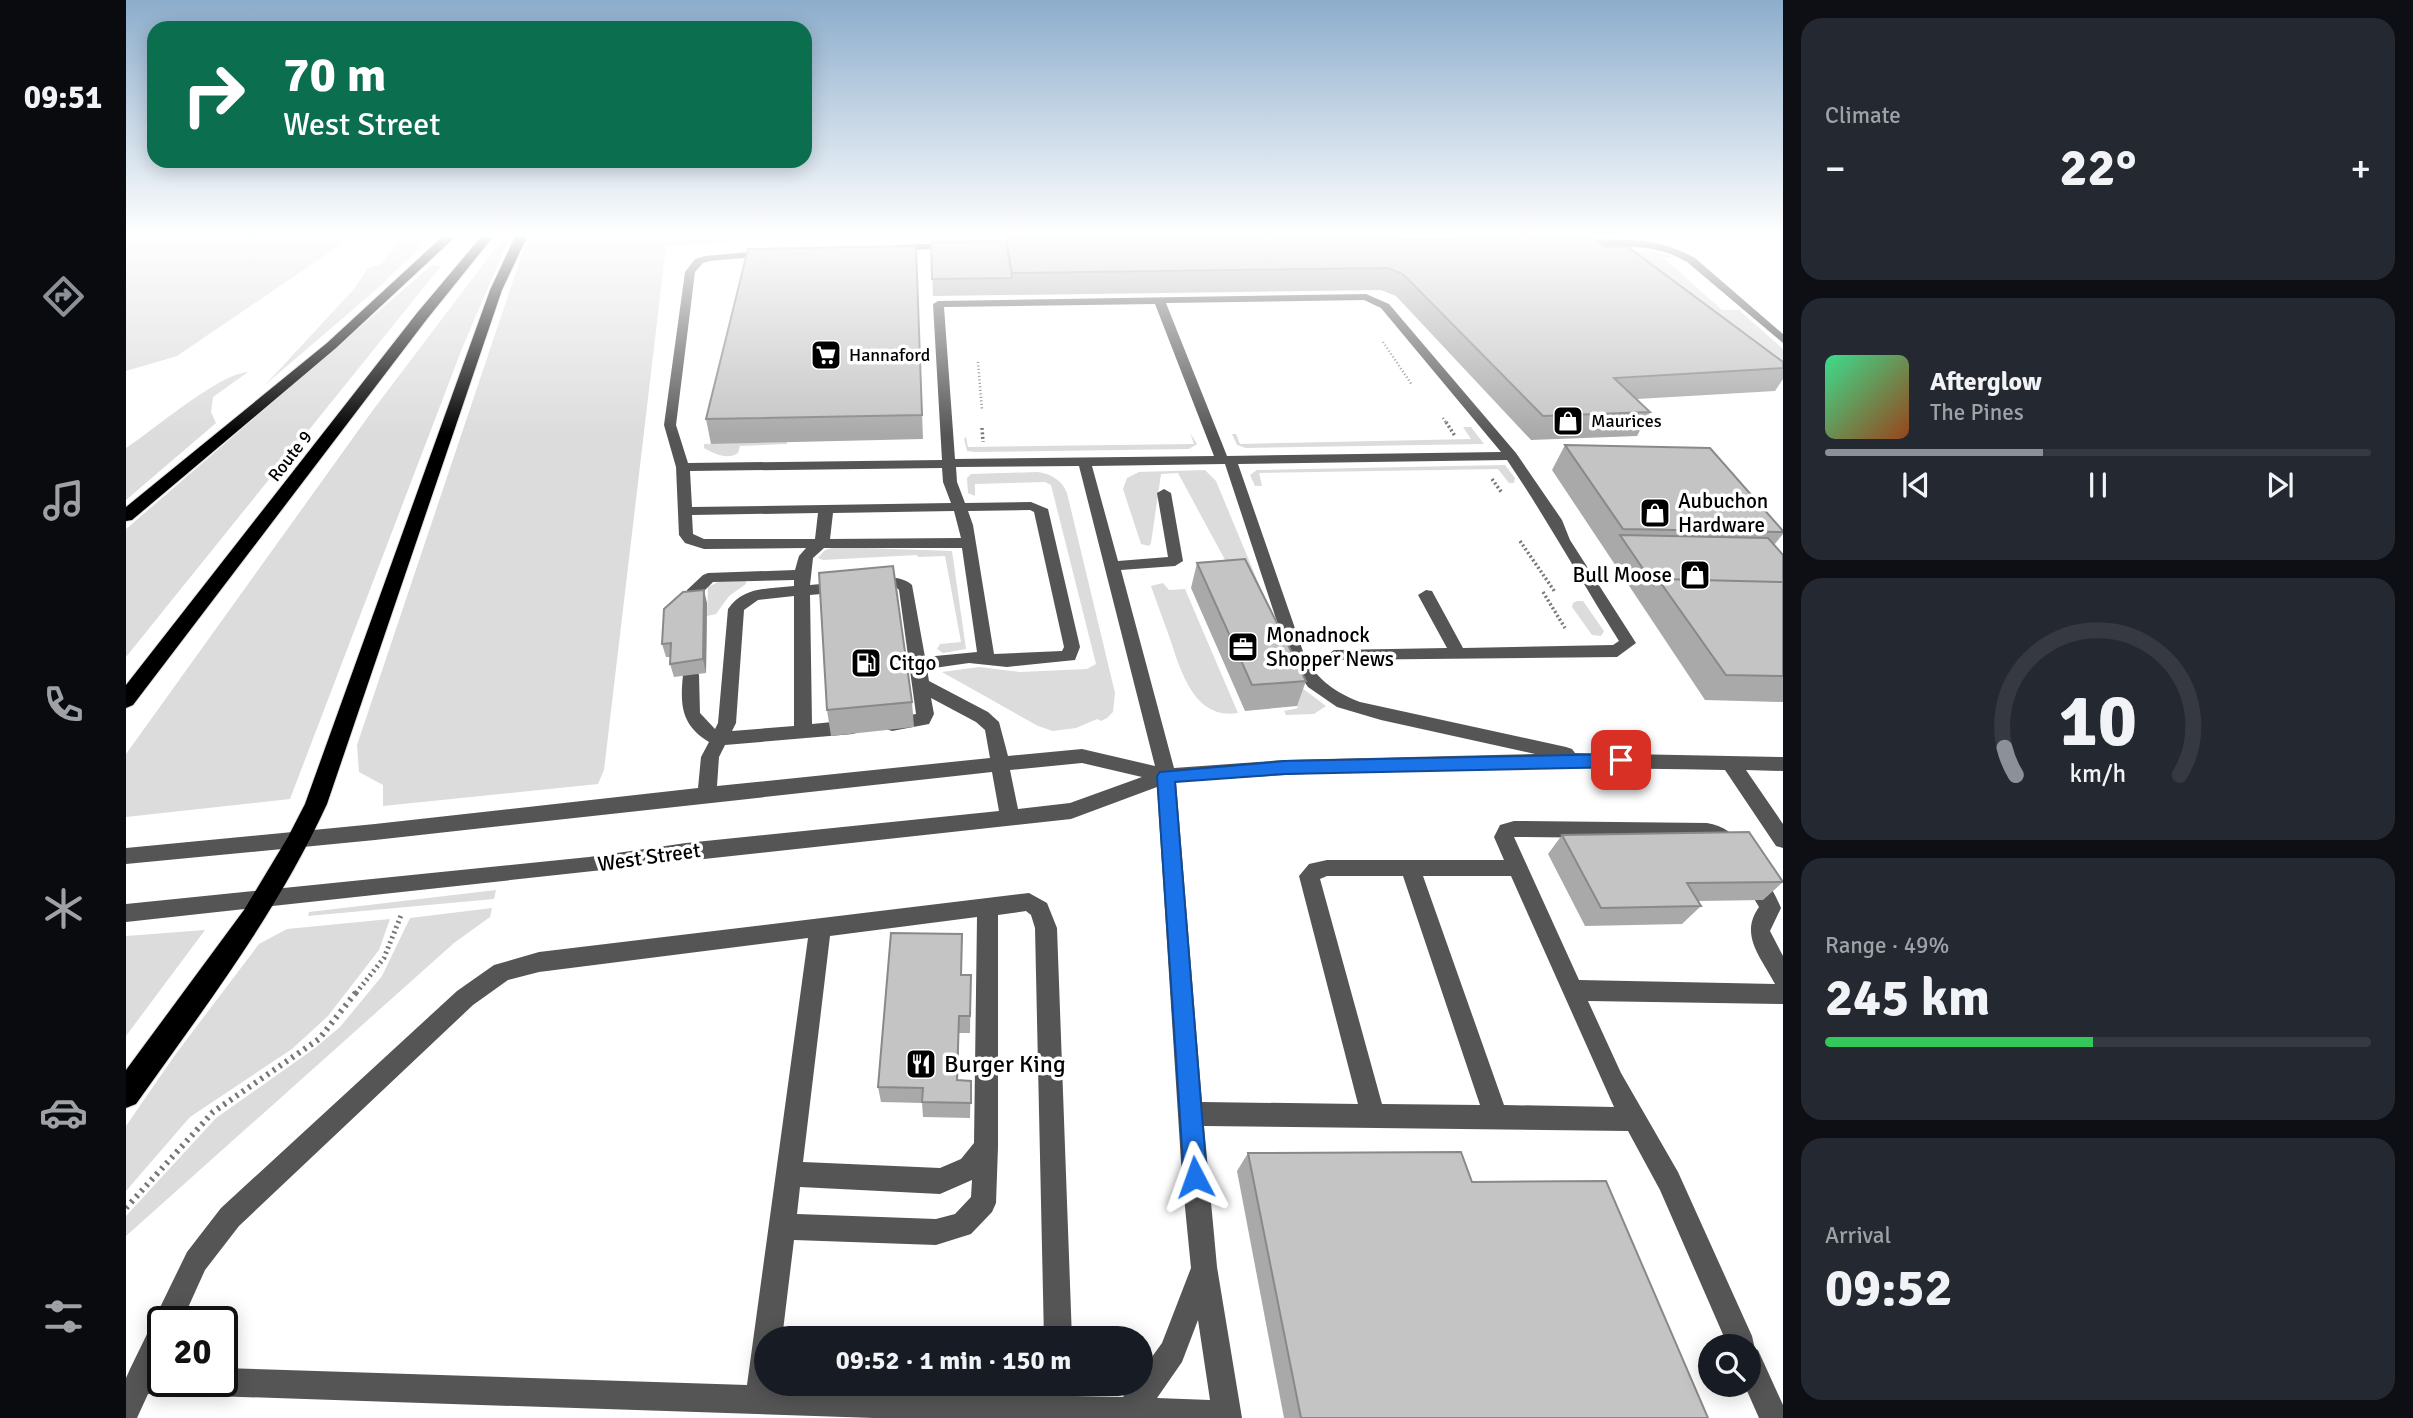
<!DOCTYPE html>
<meta charset="utf-8">
<style>
body{margin:0;font-family:Signika,sans-serif;background:#242831;color:#f1f3f6;height:100vh;display:flex;flex-direction:column;font-size:26px;white-space:nowrap}
*{box-sizing:border-box;margin:0}
p{font-size:23px;color:#9ea1a6}
.icon{flex:none;width:38px;height:38px;fill:none;stroke:currentColor;stroke-width:2;stroke-linecap:round;stroke-linejoin:round}
.map{position:relative;flex:1;overflow:hidden}
.side{display:flex;flex-direction:column;gap:18px;padding:18px;background:#0d0f14;width:630px}
.side>*{flex:none}
.hud{position:absolute;left:21px;top:21px;width:665px;height:147px;border-radius:21px;box-shadow:0 4px 18px #0003;background:#0b6e4f;color:#fff;overflow:hidden}
.tools{position:absolute;left:1572px;top:1334px;display:grid;gap:14px}
.tools a{display:grid;place-items:center;width:63px;height:63px;border-radius:50%;background:#171b24;box-shadow:0 4px 18px #0003;font-size:35px}
.speed{position:absolute;left:21px;top:1306px;display:flex;gap:14px;font-size:35px;font-weight:700;text-align:center}
.speed>*{display:grid;place-content:center;width:91px;height:91px;border-radius:50%;background:#171b24;box-shadow:0 4px 18px #0003;line-height:1}
.speed .limit{border:4px solid #111;border-radius:10px;background:#fff;color:#111}
.pin{position:absolute;display:grid;place-items:center;width:60px;height:60px;color:#fff;margin:-30px;border-radius:14px;box-shadow:0 4px 10px #0006}
.me{position:absolute;width:77px;margin:-38px;rotate:356deg;stroke-linejoin:round;filter:drop-shadow(0 0 5px #0008)}
.turn{display:flex;align-items:center;gap:24px;height:147px;padding:0 21px;font-size:32px}
.turn .icon{width:91px;height:91px;stroke-width:2.5}
.turn b{display:block;font-size:49px;line-height:60px}
.big{font-size:52px;font-weight:800;line-height:1.1}
.side .widget{flex:1;display:flex;flex-direction:column;justify-content:center;gap:10px;min-width:0;padding:0 24px;border-radius:21px;background:#242831}
.side .dial{align-items:center;gap:0}
.dial svg{height:182px;overflow:visible;fill:none;stroke:#363941;stroke-width:7;stroke-linecap:round;text-anchor:middle}
.dial text{fill:#f1f3f6;stroke:none}
.song{display:flex;align-items:center;gap:21px}
.cover{width:84px;height:84px;border-radius:10px;background:linear-gradient(135deg,hsl(150 70% 55%),hsl(20 70% 35%))}
.played{height:7px;border-radius:4px;background:linear-gradient(90deg,#8c9099 40%,#363941 40%)}
.keys{display:flex;justify-content:space-around;direction:ltr}
.heat{display:flex;justify-content:space-between;align-items:center;font-size:38px;direction:ltr}
.charge{height:10px;border-radius:5px;background:linear-gradient(90deg,#34c759 49%,#363941 0)}
.trip{position:absolute;left:628px;top:1326px;width:399px;height:70px;border-radius:35px;background:#171b24;box-shadow:0 4px 18px #0003;font-weight:800;line-height:70px;text-align:center}
main{display:flex;flex:1;min-height:0}
.menu{display:flex;flex-direction:column;width:126px;justify-content:space-around;align-items:center;background:#090b0e;color:#9ea1a6}
.menu .icon{width:49px;height:49px}
.menu .on{color:#8c9099}
.menu b{font-size:32px;color:#f1f3f6}
.map>svg:first-child{display:block}
.green{fill:#dcdcdc}
.lines{fill:none;stroke-linecap:round;stroke-linejoin:round}
.highway-casing{stroke:#dbdbdb;stroke-width:2}
.path-far3{stroke:#777;stroke-width:2.5;stroke-dasharray:1 2.5;stroke-linecap:butt}
.path-far2{stroke:#777;stroke-width:3.5;stroke-dasharray:2 2.5;stroke-linecap:butt}
.path-far1{stroke:#777;stroke-width:5;stroke-dasharray:2 3.5;stroke-linecap:butt}
.path{stroke:#777;stroke-width:6;stroke-dasharray:2.5 5;stroke-linecap:butt}
.minor{fill:#555;fill-rule:evenodd}
.highway{fill:#000;fill-rule:evenodd}
.wall{fill:#a9a9a9}
.shaded-wall{fill:#898989}
.building{fill:#c4c4c4;stroke:#898989;stroke-width:2}
.route{fill:#1a73e8;stroke:#114b97;stroke-width:2}
.labels{text-anchor:middle;dominant-baseline:central;stroke-width:7;stroke-linejoin:round;paint-order:stroke}
.far-poi-label{font-size:18px;fill:#000;stroke:#fff;text-anchor:start}
.far-street-label{font-size:18px;fill:#000;stroke:#fff}
.poi-label{font-size:21px;fill:#000;stroke:#fff;text-anchor:start}
.street-label{font-size:21px;fill:#000;stroke:#fff}
.near-poi-label{font-size:24px;fill:#000;stroke:#fff;text-anchor:start}
</style>
<main>
<nav class="menu">
<b>09:51</b>
<svg class="icon on" aria-label="directions" viewBox="0 0 24 24"><path d="M12 3l9 9-9 9-9-9zM9 14v-3h6M13 9l2 2-2 2"/></svg>
<svg class="icon" aria-label="music" viewBox="0 0 24 24"><path d="M9 18V5l10-2v13"/><circle cx="6" cy="18" r="3"/><circle cx="16" cy="16" r="3"/></svg>
<svg class="icon" aria-label="phone" viewBox="0 0 24 24"><path d="M5 4h4l2 5-3 2q2 4 5 5l2-3 5 2v4C11 20 4 13 5 4z"/></svg>
<svg class="icon" aria-label="climate" viewBox="0 0 24 24"><path d="M12 3v18M4 7l16 10M4 17L20 7"/></svg>
<svg class="icon" aria-label="car" viewBox="0 0 24 24"><path d="M5 17H2v-5l4-1 3-4h7l3 4 3 1v5h-3M9 17h6M6 11h13"/><circle cx="7" cy="17" r="2"/><circle cx="17" cy="17" r="2"/></svg>
<svg class="icon" aria-label="filters" viewBox="0 0 24 24"><path d="M4 7h16M4 17h16"/><circle cx="9" cy="7" r="2"/><circle cx="15" cy="17" r="2"/></svg>
</nav>
<div class="map">
<svg width="1657" height="1418" viewBox="0 0 1657 1418">
<rect width="100%" height="100%" fill="#fff"/>
<path class="green" d="M 0,237 L 226,237 L 51,356 L 0,371 Z
M 277,237 L 305,237 L 253,287 L 139,385 L 228,289 L 242,268 L 255,264 Z
M 378,237 L 384,237 L 337,346 L 164,799 L 0,817 L 0,754 L 247,410 Z
M 406,237 L 691,237 L 540,246 L 478,770 L 472,784 L 257,806 L 257,785 L 233,772 L 231,745 L 397,251 Z
M 1521,250 L 1549,257 L 1538,258 L 1596,310 L 1613,310 L 1657,349 L 1657,367 L 1511,256 L 1513,251 Z
M 306,265 L 315,266 L 0,657 L 0,529 Z
M 122,372 L 87,397 L 85,412 L 90,423 L 0,500 L 0,448 C 28,430 92,374 122,372 Z
M 1337,427 L 1345,427 L 1358,444 L 1120,448 L 1111,445 L 1106,434 L 1110,434 L 1114,444 L 1345,439 Z
M 1064,433 L 1071,444 L 1063,449 L 849,452 L 841,451 L 838,439 L 840,437 L 842,447 L 1068,444 Z
M 661,442 L 661,444 L 614,446 L 612,453 C 602,460 588,454 578,448 L 578,444 Z
M 1379,465 L 1389,478 L 1388,483 L 1383,483 L 1372,469 L 1133,473 L 1136,486 L 1129,486 L 1124,475 L 1131,470 Z
M 1079,470 L 1090,481 L 1176,688 L 1200,706 L 1188,714 L 1160,715 L 1158,711 L 1172,708 L 1112,584 L 1052,473 L 1035,474 L 1025,543 L 1023,546 L 1015,544 L 997,489 L 1001,478 L 1013,472 Z
M 912,472 C 925,474 936,480 941,493 L 989,693 L 987,712 L 981,718 L 975,721 L 971,719 L 950,728 L 927,731 L 912,726 L 816,672 L 853,667 L 894,672 L 961,669 L 970,664 L 925,485 L 919,482 L 849,484 L 849,496 L 842,493 L 841,478 L 845,474 Z
M 710,547 L 826,551 L 840,649 L 817,653 L 811,649 L 814,644 L 835,642 L 819,556 L 792,557 L 791,555 L 697,560 L 692,558 L 699,550 Z
M 594,581 L 620,581 L 620,584 L 603,596 L 590,614 L 581,616 L 582,587 Z
M 1037,583 L 1043,590 L 1059,589 L 1112,713 C 1068,720 1055,671 1044,639 C 1038,621 1031,604 1025,586 Z
M 1451,601 L 1457,601 L 1478,631 L 1475,636 L 1466,635 L 1446,607 L 1447,603 Z
M 370,890 L 368,899 L 182,916 L 183,912 Z
M 366,908 L 364,917 L 328,943 L 0,1236 L 0,1216 L 90,1118 L 189,1048 L 214,1027 L 256,976 L 284,918 Z
M 264,919 L 253,950 L 202,1016 L 166,1049 L 64,1117 L 0,1191 L 0,1126 L 49,1055 L 133,944 L 161,929 Z
M 79,930 L 0,1036 L 0,936 Z"/>
<g class="lines">
<g class="highway-casing">
<path id="highway" d="M 316,237 L 329,237 L 210,348 L 6,520 L 0,521 L 0,507 L 201,343 Z
M 355,237 L 367,237 L 301,319 L 7,705 L 0,708 L 0,685 L 291,313 Z
M 389,237 L 401,237 L 376,290 L 201,804 C 151,913 79,1007 10,1104 L 0,1108 L 0,1070 L 118,910 L 162,837 L 179,804 L 364,290 Z"/>
</g>
<path class="path-far3" d="M 1257,342 L 1286,385
M 852,362 L 856,410
M 1317,418 L 1321,424"/>
<path class="path-far2" d="M 1320,422 L 1329,436
M 856,428 L 857,442
M 1366,479 L 1376,493
M 1394,541 L 1429,592
M 1417,592 L 1439,628"/>
<path class="path-far1" d="M 230,993 L 258,958 L 276,913"/>
<path class="path" d="M 0,1208 L 87,1112 L 193,1039 L 231,991"/>
<path class="minor" d="M 1449,240 C 1491,239 1531,236 1569,258 L 1657,334 L 1657,343 L 1561,262 C 1520,238 1489,251 1446,245 L 1446,241 Z
M 829,243 L 831,245 L 826,248 L 767,251 L 762,248 L 767,245 Z
M 645,250 L 650,253 L 649,255 L 584,261 L 577,263 L 569,272 L 550,425 L 562,463 L 816,460 L 807,304 L 812,301 L 1240,294 L 1263,304 L 1390,453 L 1436,520 L 1444,540 L 1510,643 L 1491,657 L 1202,660 L 1200,656 L 1208,650 L 1321,648 L 1292,595 L 1300,590 L 1306,591 L 1337,648 L 1487,645 L 1493,641 C 1455,581 1421,519 1381,460 L 1112,464 L 1180,660 C 1194,681 1210,693 1234,702 L 1440,747 L 1446,749 L 1449,753 L 1657,757 L 1657,771 L 1620,770 L 1657,824 L 1657,848 L 1650,846 L 1599,770 C 1416,766 1233,768 1050,782 L 1076,1102 L 1232,1104 L 1173,876 L 1183,864 L 1201,860 L 1378,860 L 1368,837 L 1374,825 L 1388,821 L 1581,823 C 1597,826 1609,833 1616,848 L 1613,854 L 1606,856 L 1581,839 L 1388,837 L 1453,980 L 1649,984 C 1635,957 1613,935 1633,907 L 1617,880 L 1620,874 C 1637,868 1649,894 1655,908 L 1644,931 L 1657,956 L 1657,1004 L 1462,1001 L 1495,1073 L 1552,1172 L 1626,1336 L 1629,1349 L 1632,1350 L 1657,1405 L 1657,1418 L 1633,1418 L 1618,1384 L 1622,1384 L 1622,1346 L 1602,1346 L 1534,1190 L 1502,1131 L 1078,1126 L 1091,1267 L 1116,1418 L 748,1418 L 57,1395 L 47,1390 L 37,1394 L 22,1394 L 11,1418 L 0,1418 L 0,1378 L 4,1369 L 61,1252 L 95,1208 L 331,991 L 368,965 L 413,952 L 903,893 L 921,903 L 931,928 L 946,1339 L 918,1339 L 909,928 L 905,915 L 900,911 L 872,915 L 872,1147 L 870,1203 L 866,1212 L 845,1234 L 810,1245 L 668,1240 L 656,1339 L 640,1339 L 640,1384 L 920,1395 L 920,1384 L 948,1384 L 949,1396 L 997,1397 L 1006,1384 L 1015,1384 L 1015,1372 L 1036,1343 L 1065,1268 L 1056,1177 L 1031,787 L 945,819 L 0,922 L 0,904 L 463,857 L 560,843 L 873,811 L 866,772 L 249,840 L 0,864 L 0,848 L 249,824 L 572,788 L 575,757 L 583,742 C 555,725 554,705 557,675 L 565,669 L 571,671 L 573,675 L 574,713 L 589,729 L 592,723 L 602,609 C 618,586 643,589 668,586 L 668,580 L 587,582 L 577,592 L 574,608 L 568,609 L 560,604 L 561,590 L 577,575 L 582,573 L 669,570 L 673,556 L 680,548 L 578,549 L 559,543 L 553,535 L 550,467 L 538,425 L 559,272 L 569,259 L 579,256 ZM 1238,300 L 1255,308 L 1375,452 L 1101,456 L 1040,303 ZM 1029,304 L 1088,456 L 829,459 L 818,307 ZM 1099,464 L 1164,661 L 1182,687 L 1211,707 L 1255,720 L 1409,754 L 1159,760 L 1048,768 L 995,570 L 1049,566 L 1057,561 L 1045,493 L 1038,489 L 1031,493 L 1042,557 L 992,561 L 966,466 ZM 953,466 L 1029,766 L 956,749 L 882,756 L 873,722 L 862,712 L 803,681 L 801,669 L 843,663 L 881,667 L 949,660 L 954,647 L 922,509 L 905,502 L 839,503 L 831,482 L 830,467 ZM 816,468 L 817,482 L 825,503 L 566,507 L 564,471 ZM 904,510 L 908,512 L 938,647 L 936,651 L 868,654 L 847,525 L 842,511 ZM 828,511 L 835,538 L 704,539 L 707,513 ZM 692,513 L 689,539 L 578,539 L 567,534 L 566,515 ZM 698,548 L 836,548 L 851,652 L 799,657 L 786,585 C 776,575 751,575 740,585 L 748,590 L 771,588 L 773,590 L 790,714 L 760,719 L 757,724 L 760,729 L 766,731 L 803,724 L 808,714 L 805,698 L 850,722 L 859,730 L 864,758 L 591,786 L 593,757 L 599,745 L 727,734 L 733,732 L 736,727 L 733,722 L 727,720 L 686,724 L 684,595 L 717,592 L 725,587 L 717,582 L 684,585 L 687,558 ZM 668,596 L 668,726 L 606,731 L 610,723 L 618,610 L 632,600 ZM 956,763 L 1016,777 L 944,803 L 892,809 L 884,770 ZM 1201,876 L 1277,876 L 1354,1105 L 1256,1104 L 1194,879 ZM 1297,876 L 1385,876 L 1488,1107 L 1378,1105 ZM 851,917 L 848,1143 L 835,1159 L 814,1168 L 677,1162 L 704,936 ZM 682,938 L 621,1385 L 96,1368 L 96,1381 L 37,1381 L 37,1321 L 56,1321 L 79,1270 L 113,1226 L 347,1005 L 382,980 L 413,972 ZM 846,1180 L 845,1197 L 829,1214 L 810,1219 L 671,1214 L 674,1187 L 814,1194 ZM 1072,1320 L 1084,1400 L 1031,1398 L 1056,1362 Z"/>
<use href="#highway" class="highway"/>
</g>
<path class="wall" d="M 880,237 L 1279,240 L 1478,247 L 1657,362 L 1657,379 L 1649,391 L 1511,399 L 1524,412 L 1511,436 L 1405,440 L 1270,296 L 1255,290 L 807,296 L 805,242 L 880,241 Z
M 790,246 L 797,439 L 585,444 L 580,419 Z
M 1439,445 L 1657,531 L 1657,534 L 1648,545 L 1657,555 L 1657,702 L 1579,700 L 1426,470 Z
M 1071,563 L 1180,681 L 1171,706 L 1119,711 L 1065,588 Z
M 581,603 L 580,673 L 548,677 L 544,664 L 545,657 L 540,657 L 536,644 Z
M 786,702 L 788,727 L 705,736 L 701,710 Z
M 1436,835 L 1657,881 L 1657,882 L 1637,900 L 1572,901 L 1575,906 L 1556,924 L 1459,926 L 1422,854 Z
M 835,975 L 845,975 L 844,1033 L 833,1033 L 832,1080 L 845,1081 L 844,1118 L 797,1117 L 796,1103 L 755,1102 L 752,1087 Z
M 1122,1153 L 1346,1182 L 1582,1418 L 1158,1418 L 1111,1171 Z"/>
<path class="shaded-wall" d="M 578,590 L 581,603 L 580,673 L 577,659 Z"/>
<path class="building" d="M 880,237 L 1276,237 L 1279,240 L 1363,237 L 1465,237 L 1478,247 L 1502,247 L 1657,362 L 1657,368 L 1488,378 L 1524,412 L 1417,416 L 1277,274 L 1262,268 L 886,273 Z
M 880,241 L 886,278 L 806,279 L 805,242 Z
M 790,246 L 796,415 L 580,419 L 622,249 Z
M 1439,445 L 1584,448 L 1657,531 L 1657,532 L 1497,529 Z
M 1494,535 L 1642,538 L 1657,555 L 1657,582 L 1532,579 L 1528,585 Z
M 1119,559 L 1180,681 L 1126,685 L 1071,563 Z
M 767,566 L 786,702 L 701,710 L 693,573 Z
M 1532,579 L 1657,582 L 1657,676 L 1600,675 Z
M 578,590 L 577,659 L 544,664 L 545,643 L 536,644 L 538,609 L 557,592 Z
M 1623,832 L 1657,882 L 1561,883 L 1575,906 L 1475,908 L 1436,835 Z
M 765,933 L 836,934 L 835,975 L 845,975 L 844,1016 L 833,1016 L 831,1080 L 845,1081 L 845,1103 L 796,1102 L 797,1088 L 752,1087 Z
M 1335,1152 L 1346,1182 L 1480,1181 L 1582,1418 L 1175,1418 L 1122,1153 Z"/>
<linearGradient id="sky" x2="0" y2="1"><stop stop-color="#8cadcc"/><stop offset="0.54" stop-color="#fff"/><stop offset="1" stop-color="#fff" stop-opacity="0"/></linearGradient>
<rect width="1657" height="435" fill="url(#sky)"/>
<path class="route" d="M 1495,754 L 1501,756 L 1503,760 L 1501,765 L 1495,767 L 1159,774 L 1049,782 L 1081,1177 L 1077,1185 L 1069,1188 L 1061,1185 L 1058,1177 L 1031,776 L 1034,772 L 1159,761 Z"/>
<defs>
<g id="supermarket-square" transform="scale(1.575)"><rect x="-9" y="-9" width="18" height="18" rx="4" fill="#000" stroke="#fff"/><path d="M-6-5.5h2.5l.6 2H6L4.5 2H-2.5L-4.4-4H-6ZM-1.5 3.2a1.3 1.3 0 1 0 .1 0ZM3 3.2a1.3 1.3 0 1 0 .1 0Z" fill="#fff"/></g>
<g id="shop-square" transform="scale(1.575)"><rect x="-9" y="-9" width="18" height="18" rx="4" fill="#000" stroke="#fff"/><path d="M-5-2.5h2.3a2.7 3.5 0 0 1 5.4 0H5L5.5 6h-11ZM-1.5-2.5h3a1.5 2.3 0 0 0-3 0Z" fill="#fff"/></g>
<g id="office-square" transform="scale(1.575)"><rect x="-9" y="-9" width="18" height="18" rx="4" fill="#000" stroke="#fff"/><path d="M-6-3h4V-5.5h4V-3h4V5H-6ZM-1-4.5V-3h2v-1.5ZM-6 0V1H6V0Z" fill="#fff"/></g>
<g id="fuel-square" transform="scale(1.575)"><rect x="-9" y="-9" width="18" height="18" rx="4" fill="#000" stroke="#fff"/><path d="M-5.5-6h7V0h2V4h1.3V-2.5L3-4.5l.8-.8L6-3V5H2.5V1h-1V6h-7ZM-4.2-4.7v3.2H.2V-4.7Z" fill="#fff"/></g>
<g id="restaurant-square" transform="scale(1.575)"><rect x="-9" y="-9" width="18" height="18" rx="4" fill="#000" stroke="#fff"/><path d="M-5-6h1v4h1v-4h1v4h1v-4h1v5L-1.5 .5V6h-2V.5L-5-1ZM5-6V6H3V1.5H1.5Q1.5-4 5-6Z" fill="#fff"/></g>
</defs>
<g fill-rule="evenodd">
<use href="#supermarket-square" x="700" y="355"/>
<use href="#shop-square" x="1442" y="421"/>
<use href="#shop-square" x="1529" y="513"/>
<use href="#shop-square" x="1569" y="575"/>
<use href="#office-square" x="1117" y="647"/>
<use href="#fuel-square" x="740" y="663"/>
<use href="#restaurant-square" x="795" y="1064"/>
</g>
<g class="labels">
<g class="far-poi-label">
<text x="723" y="355">Hannaford</text>
<text x="1465" y="421">Maurices</text>
</g>
<g class="far-street-label">
<text transform="translate(164 456) rotate(-52)">Route 9</text>
</g>
<g class="poi-label">
<text x="1552" y="501">Aubuchon<tspan x="1552" dy="24">Hardware</tspan></text>
<text x="1546" y="575" text-anchor="end">Bull Moose</text>
<text x="1140" y="635">Monadnock<tspan x="1140" dy="24">Shopper News</tspan></text>
<text x="763" y="663">Citgo</text>
</g>
<g class="street-label">
<text transform="translate(523 857) rotate(-8)">West Street</text>
</g>
<g class="near-poi-label">
<text x="818" y="1064">Burger King</text>
</g>
</g>
</svg>
<div class="tools">
<a><svg class="icon" aria-label="search" viewBox="0 0 24 24"><circle cx="10" cy="10" r="6"/><path d="M15 15l6 6"/></svg></a>
</div>
<div class="speed"><div class="limit">20</div></div>
<div class="pin" style="left:1495px;top:760px;background:#d93025"><svg class="icon" aria-label="arrive" viewBox="0 0 24 24"><path d="M6 21V4h12l-3 4 3 4H6"/></svg></div>
<svg class="me" style="left:1069px;top:1177px" viewBox="-20 -20 40 40"><path d="M0-17L14 15 0 8-14 15z" fill="#1a73e8" stroke="#fff" stroke-width="4"/></svg>
<div class="trip">09:52 · 1 min · 150 m</div>
<div class="hud">
<div class="turn"><svg class="icon" aria-label="right" viewBox="0 0 24 24"><path d="M7 20v-9h11M14 6l5 5-5 5"/></svg><div><b>70 m</b>West Street</div></div>
</div>
</div>
<section class="side">
<div class="widget"><p>Climate</p>
<div class="heat"><a>−</a><b class="big">22°</b><a>+</a></div>
</div>
<div class="widget">
<div class="song"><i class="cover"></i><div><b>Afterglow</b><p>The Pines</p></div></div>
<div class="played"></div>
<div class="keys"><svg class="icon" aria-label="previous" viewBox="0 0 24 24"><path d="M18 5L8 12l10 7zM5 5v14"/></svg><svg class="icon" aria-label="pause" viewBox="0 0 24 24"><path d="M8 5v14M16 5v14"/></svg><svg class="icon" aria-label="next" viewBox="0 0 24 24"><path d="M6 5l10 7-10 7zM19 5v14"/></svg></div>
</div>
<div class="widget dial"><svg viewBox="0 0 100 80">
<path d="M14 69A42 42 0 1 1 86 69"/>
<path d="M14 69A42 42 0 0 1 9 57" stroke="#8c9099"/>
<text x="50" y="56" font-size="32" font-weight="700">10</text>
<text x="50" y="72" font-size="11">km/h</text>
</svg></div>
<div class="widget"><p>Range · 49%</p><b class="big">245 km</b><div class="charge"></div></div>
<div class="widget"><p>Arrival</p><b class="big">09:52</b></div>
</section>
</main>
